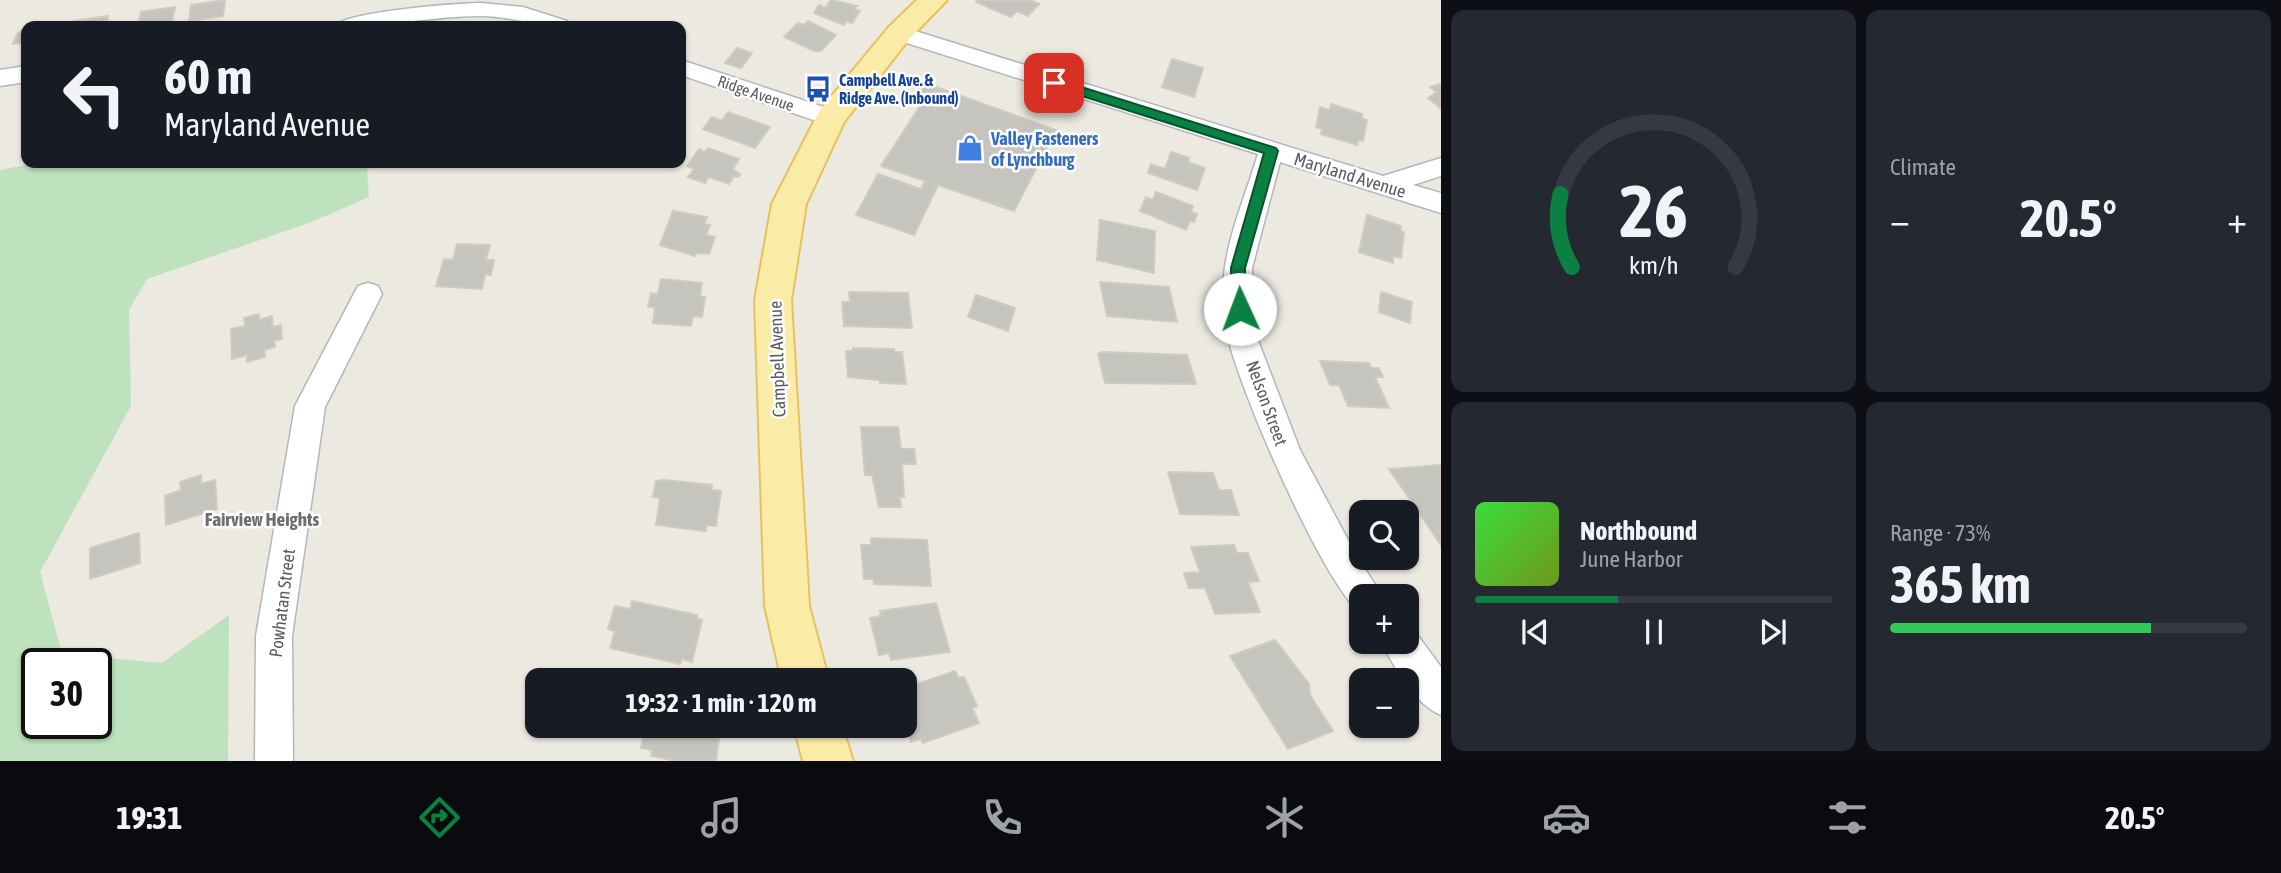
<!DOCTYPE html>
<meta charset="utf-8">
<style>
body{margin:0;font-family:"Asap Condensed",sans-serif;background:#242831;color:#f1f3f6;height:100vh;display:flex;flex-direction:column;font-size:26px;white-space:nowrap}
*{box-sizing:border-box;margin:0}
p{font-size:23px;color:#9ea1a6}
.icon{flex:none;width:38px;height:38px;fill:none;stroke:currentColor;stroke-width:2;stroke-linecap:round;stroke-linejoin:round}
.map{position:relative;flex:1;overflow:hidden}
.details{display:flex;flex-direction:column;gap:10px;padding:10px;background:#0d0f14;width:840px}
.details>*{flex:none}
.banner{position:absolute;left:21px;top:21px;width:665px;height:147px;border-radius:14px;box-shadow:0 2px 5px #0004;background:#171b24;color:#f1f3f6;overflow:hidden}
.fabs{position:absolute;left:1349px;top:500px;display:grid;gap:14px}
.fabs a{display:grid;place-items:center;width:70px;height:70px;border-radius:14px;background:#171b24;box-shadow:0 2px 5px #0004;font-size:35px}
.speed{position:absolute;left:21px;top:648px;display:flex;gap:14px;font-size:35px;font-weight:700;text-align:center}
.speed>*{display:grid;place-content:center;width:91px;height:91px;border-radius:50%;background:#171b24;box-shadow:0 2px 5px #0004;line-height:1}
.speed .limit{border:4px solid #111;border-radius:10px;background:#fff;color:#111}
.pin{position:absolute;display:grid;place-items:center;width:60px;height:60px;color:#fff;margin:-30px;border-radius:14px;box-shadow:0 4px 10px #0006}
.me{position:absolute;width:77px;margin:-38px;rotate:358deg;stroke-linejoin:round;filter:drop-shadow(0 0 5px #0008)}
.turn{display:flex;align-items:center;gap:24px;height:147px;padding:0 28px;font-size:32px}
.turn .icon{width:91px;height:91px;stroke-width:2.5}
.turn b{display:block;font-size:49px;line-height:60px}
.big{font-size:52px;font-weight:700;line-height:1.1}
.details .card{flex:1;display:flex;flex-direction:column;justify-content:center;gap:10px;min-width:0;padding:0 24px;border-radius:14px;background:#242831}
.details .dial{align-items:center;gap:0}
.dial svg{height:182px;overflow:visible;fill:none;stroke:#363941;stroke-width:7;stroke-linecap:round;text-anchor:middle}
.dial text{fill:#f1f3f6;stroke:none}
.song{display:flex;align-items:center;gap:21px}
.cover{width:84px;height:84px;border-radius:10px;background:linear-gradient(135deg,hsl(120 70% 55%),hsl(80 70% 35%))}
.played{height:7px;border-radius:4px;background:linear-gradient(90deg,#0b8043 40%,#363941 40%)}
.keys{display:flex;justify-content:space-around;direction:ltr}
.heat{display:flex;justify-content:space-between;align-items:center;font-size:38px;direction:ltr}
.charge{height:10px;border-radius:5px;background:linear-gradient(90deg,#34c759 73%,#363941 0)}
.details .tiles{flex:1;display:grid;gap:10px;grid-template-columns:repeat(2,1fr)}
.trip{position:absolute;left:525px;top:668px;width:392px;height:70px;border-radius:14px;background:#171b24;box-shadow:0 2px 5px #0004;font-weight:700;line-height:70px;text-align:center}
.dock{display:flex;height:112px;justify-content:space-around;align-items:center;background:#090b0e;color:#9ea1a6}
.dock .icon{width:49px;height:49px}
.dock .current{color:#0b8043}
.dock b{font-size:32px;color:#f1f3f6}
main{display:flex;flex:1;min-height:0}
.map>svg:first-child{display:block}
.green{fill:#bee2be;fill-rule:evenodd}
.building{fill:#c6c4be;stroke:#d0cbbf;stroke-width:2}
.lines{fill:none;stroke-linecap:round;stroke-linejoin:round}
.minor-casing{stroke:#b3b7bb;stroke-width:3}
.major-casing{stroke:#e9c15c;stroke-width:4}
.minor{fill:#fff;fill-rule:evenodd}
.major{fill:#faeca7;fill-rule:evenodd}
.route{fill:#0b8043;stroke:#07532c;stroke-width:2}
.labels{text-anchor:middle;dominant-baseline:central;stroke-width:5;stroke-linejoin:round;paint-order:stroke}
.far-transit-label{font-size:16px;font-weight:bold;fill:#164399;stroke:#fff;text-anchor:start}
.far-street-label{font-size:16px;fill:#595d61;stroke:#fff}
.shop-label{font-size:18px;font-weight:bold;fill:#366cbe;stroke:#fff;text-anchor:start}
.street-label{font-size:18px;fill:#595d61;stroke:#fff}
.neighbourhood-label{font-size:19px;font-weight:bold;fill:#6a6f73;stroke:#fff}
</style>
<main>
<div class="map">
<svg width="1441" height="761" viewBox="0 0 1441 761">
<rect width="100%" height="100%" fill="#ece9e1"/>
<path class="green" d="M 37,163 L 374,163 L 367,171 L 369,197 L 309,223 L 147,279 L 129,310 L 131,406 L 40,572 L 62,654 L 162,663 L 229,615 L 228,761 L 0,761 L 0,170 ZM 37,663 L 96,663 L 96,723 L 37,723 Z"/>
<path class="building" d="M 225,0 L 223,16 L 189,21 L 191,5 Z
M 831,0 L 857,6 L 854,9 L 860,11 L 852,23 L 847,21 L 844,25 L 814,13 L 819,5 L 826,8 Z
M 977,0 L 1030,0 L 1039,4 L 1028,16 L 1017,11 L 1011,17 L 976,2 Z
M 175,7 L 172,23 L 138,26 L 141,12 Z
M 108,16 L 106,26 L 72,26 L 74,21 Z
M 808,21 L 836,35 L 821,51 L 814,51 L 784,37 L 798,23 L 804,25 Z
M 26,27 L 26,43 L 13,44 L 17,34 Z
M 737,48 L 752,53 L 741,68 L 725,63 Z
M 1172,59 L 1203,68 L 1194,97 L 1162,87 Z
M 922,82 L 1056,130 L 1014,211 L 938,185 L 914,235 L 856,215 L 878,174 L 921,189 L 925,181 L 881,166 L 924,100 L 913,97 Z
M 1441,84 L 1441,109 L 1428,98 L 1437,92 L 1430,87 Z
M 1331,104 L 1362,114 L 1362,119 L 1367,120 L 1363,141 L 1358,140 L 1357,145 L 1321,134 L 1322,129 L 1316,127 L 1320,107 L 1330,110 Z
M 728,112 L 770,127 L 755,148 L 703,129 L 712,117 L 722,121 Z
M 708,148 L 739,159 L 733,169 L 740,174 L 738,177 L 734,176 L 729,184 L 709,177 L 705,183 L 688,177 L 694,169 L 687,166 L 699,149 L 705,152 Z
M 1171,152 L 1189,158 L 1188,162 L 1205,168 L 1197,190 L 1148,173 L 1151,164 L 1165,169 Z
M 1156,192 L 1193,206 L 1191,212 L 1197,214 L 1194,222 L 1190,221 L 1186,230 L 1140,211 L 1146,197 L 1153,200 Z
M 673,211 L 707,217 L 704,224 L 710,225 L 706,235 L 715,237 L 709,254 L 696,253 L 695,256 L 660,245 Z
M 1367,215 L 1401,226 L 1401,232 L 1404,232 L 1401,258 L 1393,256 L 1393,263 L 1359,252 Z
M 1100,220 L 1155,231 L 1154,273 L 1097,260 Z
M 457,244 L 490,245 L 486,260 L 494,260 L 491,275 L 485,274 L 482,289 L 436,286 L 444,259 L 453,260 Z
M 661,279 L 702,283 L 700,297 L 705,297 L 702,317 L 693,316 L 691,326 L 653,323 L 655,307 L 648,307 L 651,293 L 658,294 Z
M 1100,282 L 1169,287 L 1177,322 L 1107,316 Z
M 849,292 L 908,293 L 912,328 L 844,326 L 842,302 L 850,302 Z
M 1381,292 L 1412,302 L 1410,323 L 1379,312 Z
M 976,295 L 1015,308 L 1008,331 L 968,317 Z
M 259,314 L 259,320 L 272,316 L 273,327 L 281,325 L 282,339 L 274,341 L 275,347 L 264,350 L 265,357 L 247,362 L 247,355 L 232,359 L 231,329 L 245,326 L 244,318 Z
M 853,348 L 894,349 L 894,352 L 902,352 L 906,384 L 880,383 L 880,380 L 848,377 L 846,351 L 853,351 Z
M 1102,352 L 1187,355 L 1196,384 L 1105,383 L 1098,354 Z
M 1320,361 L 1369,363 L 1371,368 L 1379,368 L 1383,377 L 1375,377 L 1389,408 L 1348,406 L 1339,385 L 1330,385 Z
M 861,427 L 898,427 L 901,449 L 914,449 L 916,464 L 902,464 L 904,497 L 900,497 L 901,507 L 879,507 L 872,475 L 865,475 Z
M 1441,465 L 1441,545 L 1389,469 Z
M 1168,472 L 1213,473 L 1219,490 L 1231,490 L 1239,515 L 1180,514 Z
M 201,475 L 201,484 L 215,480 L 217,509 L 166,525 L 165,496 L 181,490 L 180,482 Z
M 664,480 L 712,485 L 711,490 L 721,491 L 716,526 L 706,525 L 706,531 L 656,525 L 660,498 L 653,497 L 656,481 Z
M 139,533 L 140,563 L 90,579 L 90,548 Z
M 871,538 L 927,540 L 931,586 L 874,584 L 873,579 L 864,579 L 861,545 L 871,545 Z
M 1234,545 L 1237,553 L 1248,553 L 1259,581 L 1248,582 L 1260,612 L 1215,614 L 1205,588 L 1189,588 L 1184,573 L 1200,572 L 1191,547 Z
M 632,601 L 697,615 L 697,619 L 702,620 L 692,662 L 682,659 L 680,664 L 610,648 L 615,631 L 608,629 L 615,606 L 630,609 Z
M 936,603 L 950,652 L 891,660 L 889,653 L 879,655 L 870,618 L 881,616 L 880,611 Z
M 1275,640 L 1309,684 L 1310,695 L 1333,731 L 1288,749 L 1230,656 Z
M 955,671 L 959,678 L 964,677 L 977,706 L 972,708 L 979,723 L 923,743 L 921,739 L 911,742 L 905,726 L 905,688 Z
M 646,726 L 721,726 L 716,760 L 677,761 L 651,756 L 652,750 L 641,748 Z"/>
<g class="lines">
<g class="minor-casing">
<path id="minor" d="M 481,3 L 523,7 L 567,21 L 570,26 C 539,27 511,16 480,16 C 431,16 384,28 335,26 C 344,12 459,3 481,3 Z
M 899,26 L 1383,176 L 1441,158 L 1441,176 L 1413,185 L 1441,193 L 1441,213 L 1280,162 L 1252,268 L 1254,330 L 1300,450 L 1356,555 L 1383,597 L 1362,597 L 1362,612 C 1329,599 1228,366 1226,326 C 1224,308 1222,285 1225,267 C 1230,230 1247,191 1258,154 L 891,38 L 888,33 Z
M 681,60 L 839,112 L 843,118 L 839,124 L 831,126 L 681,75 Z
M 26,66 L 26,82 L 0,86 L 0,70 Z
M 368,283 L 378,286 L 382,294 L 325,407 L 292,636 L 293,761 L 255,761 L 256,636 L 295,406 L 358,286 Z
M 1407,627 L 1413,629 L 1441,667 L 1441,715 C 1416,705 1393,667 1382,642 L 1407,642 Z"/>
</g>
<g class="major-casing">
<path id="major" d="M 917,0 L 947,0 L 909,39 L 844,122 L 806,204 L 791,300 L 809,606 L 829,681 L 782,681 L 765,606 L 755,300 L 772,204 L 820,110 L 889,27 Z
M 794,726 L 842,726 L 853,761 L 803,761 Z"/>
</g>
<use href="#minor" class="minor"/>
<use href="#major" class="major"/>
</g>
<path class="route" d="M 1050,80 L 1059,80 L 1276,148 L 1278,151 L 1245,268 L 1245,314 L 1240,316 L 1232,309 L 1231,268 L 1264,153 L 1050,86 Z"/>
<defs>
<g id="bus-bare" transform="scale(2.1)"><path d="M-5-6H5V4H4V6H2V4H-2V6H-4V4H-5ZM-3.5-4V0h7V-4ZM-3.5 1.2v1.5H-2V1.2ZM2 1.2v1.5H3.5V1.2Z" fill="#1a4fb4" stroke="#fff" stroke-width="2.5" paint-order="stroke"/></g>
<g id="shop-bare" transform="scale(2.1)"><path d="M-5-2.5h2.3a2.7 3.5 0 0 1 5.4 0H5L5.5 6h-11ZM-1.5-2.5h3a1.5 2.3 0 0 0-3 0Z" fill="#3f7fe0" stroke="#fff" stroke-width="2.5" paint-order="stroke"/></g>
</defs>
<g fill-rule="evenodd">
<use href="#bus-bare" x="818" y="89"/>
<use href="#shop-bare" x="970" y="148"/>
</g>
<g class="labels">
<g class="far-transit-label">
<text x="839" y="80">Campbell Ave. &amp;<tspan x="839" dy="18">Ridge Ave. (Inbound)</tspan></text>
</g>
<g class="far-street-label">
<text transform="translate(756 93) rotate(19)">Ridge Avenue</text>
</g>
<g class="shop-label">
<text x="991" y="138">Valley Fasteners<tspan x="991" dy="21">of Lynchburg</tspan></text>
</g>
<g class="street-label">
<text transform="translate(1350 175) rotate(17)">Maryland Avenue</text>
<text transform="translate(777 359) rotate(-92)">Campbell Avenue</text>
<text transform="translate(1267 403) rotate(70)">Nelson Street</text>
<text transform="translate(282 603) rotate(-83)">Powhatan Street</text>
</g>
<g class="neighbourhood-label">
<text x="262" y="519">Fairview Heights</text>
</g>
</g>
</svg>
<div class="fabs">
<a><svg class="icon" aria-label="search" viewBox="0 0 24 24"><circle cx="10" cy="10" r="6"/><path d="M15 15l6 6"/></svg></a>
<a>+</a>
<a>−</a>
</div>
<div class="speed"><div class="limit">30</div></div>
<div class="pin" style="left:1054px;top:83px;background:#d93025"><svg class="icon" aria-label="arrive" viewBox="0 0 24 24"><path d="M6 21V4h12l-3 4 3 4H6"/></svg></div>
<svg class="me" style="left:1240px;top:309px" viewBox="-20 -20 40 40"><circle r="19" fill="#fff"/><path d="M0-13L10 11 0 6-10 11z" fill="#0b8043"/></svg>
<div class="trip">19:32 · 1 min · 120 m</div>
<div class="banner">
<div class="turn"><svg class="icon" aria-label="left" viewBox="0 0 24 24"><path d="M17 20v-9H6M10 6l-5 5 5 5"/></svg><div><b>60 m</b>Maryland Avenue</div></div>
</div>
</div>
<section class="details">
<div class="tiles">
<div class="card dial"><svg viewBox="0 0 100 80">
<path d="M14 69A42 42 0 1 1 86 69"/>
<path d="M14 69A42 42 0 0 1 9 37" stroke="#0b8043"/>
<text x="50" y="56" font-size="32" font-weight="700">26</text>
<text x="50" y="72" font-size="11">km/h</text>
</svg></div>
<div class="card"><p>Climate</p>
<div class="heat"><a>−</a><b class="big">20.5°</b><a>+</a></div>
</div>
<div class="card">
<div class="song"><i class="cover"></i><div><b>Northbound</b><p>June Harbor</p></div></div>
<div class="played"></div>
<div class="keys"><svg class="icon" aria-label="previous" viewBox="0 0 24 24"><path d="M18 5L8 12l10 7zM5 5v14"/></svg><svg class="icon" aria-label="pause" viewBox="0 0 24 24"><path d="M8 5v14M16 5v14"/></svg><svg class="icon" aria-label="next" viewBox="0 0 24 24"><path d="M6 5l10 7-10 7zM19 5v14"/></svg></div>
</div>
<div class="card"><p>Range · 73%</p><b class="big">365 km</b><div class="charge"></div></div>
</div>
</section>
</main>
<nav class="dock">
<b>19:31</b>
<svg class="icon current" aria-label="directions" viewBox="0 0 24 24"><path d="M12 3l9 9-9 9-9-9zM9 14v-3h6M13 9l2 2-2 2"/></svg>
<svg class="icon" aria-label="music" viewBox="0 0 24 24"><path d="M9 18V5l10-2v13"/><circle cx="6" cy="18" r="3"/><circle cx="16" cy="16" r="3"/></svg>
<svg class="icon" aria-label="phone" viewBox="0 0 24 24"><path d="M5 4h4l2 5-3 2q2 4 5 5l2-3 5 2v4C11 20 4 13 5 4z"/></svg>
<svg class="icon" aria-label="climate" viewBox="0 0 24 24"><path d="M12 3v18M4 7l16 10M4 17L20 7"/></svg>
<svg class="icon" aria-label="car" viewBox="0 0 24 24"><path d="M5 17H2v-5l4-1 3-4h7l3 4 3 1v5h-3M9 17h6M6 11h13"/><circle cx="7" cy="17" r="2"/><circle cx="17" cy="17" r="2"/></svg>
<svg class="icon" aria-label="filters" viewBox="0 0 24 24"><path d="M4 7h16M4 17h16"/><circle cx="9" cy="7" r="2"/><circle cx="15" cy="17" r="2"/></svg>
<b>20.5°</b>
</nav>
